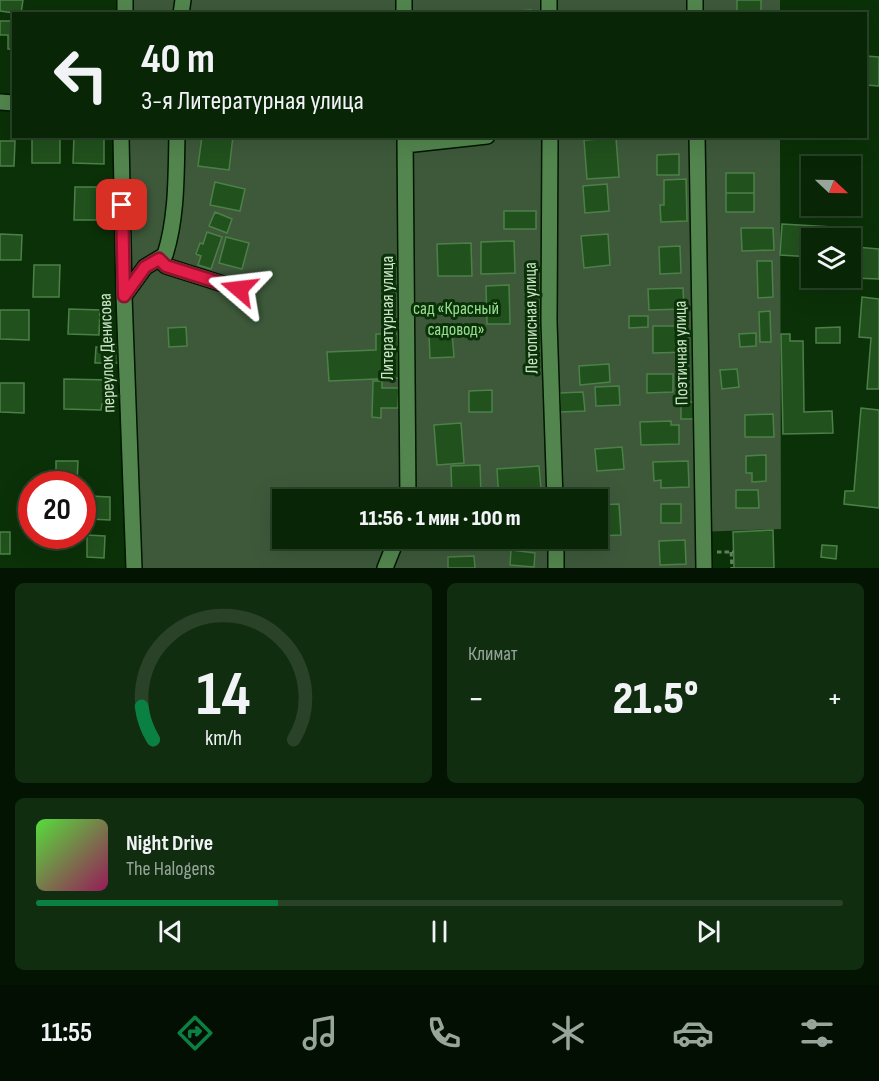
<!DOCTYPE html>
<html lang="ru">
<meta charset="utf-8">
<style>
body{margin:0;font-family:"Sofia Sans Condensed",sans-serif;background:#112d10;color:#f1f3f6;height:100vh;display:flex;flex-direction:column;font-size:22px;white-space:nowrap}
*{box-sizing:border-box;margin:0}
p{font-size:20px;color:#98a59b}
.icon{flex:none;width:33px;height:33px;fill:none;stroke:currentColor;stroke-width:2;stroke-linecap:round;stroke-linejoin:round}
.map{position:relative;height:568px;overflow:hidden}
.details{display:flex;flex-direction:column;gap:15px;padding:15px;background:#041403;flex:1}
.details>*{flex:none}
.top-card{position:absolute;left:12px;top:12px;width:855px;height:126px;border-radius:0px;box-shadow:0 6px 24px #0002,0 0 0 2px #294228;background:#082506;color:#f1f3f6;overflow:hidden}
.needle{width:39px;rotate:112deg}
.buttons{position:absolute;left:801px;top:156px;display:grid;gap:12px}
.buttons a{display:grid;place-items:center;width:60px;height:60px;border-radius:0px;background:#082506;box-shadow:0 6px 24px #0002,0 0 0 2px #294228;font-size:30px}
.speed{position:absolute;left:18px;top:471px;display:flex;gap:12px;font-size:30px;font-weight:700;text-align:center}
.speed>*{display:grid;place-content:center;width:78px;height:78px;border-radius:50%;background:#082506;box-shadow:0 6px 24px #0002,0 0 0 2px #294228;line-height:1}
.speed .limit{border:9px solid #d22;background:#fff;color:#111}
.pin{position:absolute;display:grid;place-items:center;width:51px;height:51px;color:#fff;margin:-26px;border-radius:12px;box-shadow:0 3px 9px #0006}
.me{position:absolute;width:66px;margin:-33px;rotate:287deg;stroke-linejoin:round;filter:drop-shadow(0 0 4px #0008)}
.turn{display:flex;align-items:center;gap:21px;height:126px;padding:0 30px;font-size:27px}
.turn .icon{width:78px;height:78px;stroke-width:2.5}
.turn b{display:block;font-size:42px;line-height:51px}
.big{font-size:45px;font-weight:800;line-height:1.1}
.details .widget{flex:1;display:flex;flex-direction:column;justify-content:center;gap:9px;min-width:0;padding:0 21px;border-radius:9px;background:#112d10}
.details .dial{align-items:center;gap:0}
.dial svg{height:156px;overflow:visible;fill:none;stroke:#294228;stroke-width:7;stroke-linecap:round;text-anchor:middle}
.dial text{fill:#f1f3f6;stroke:none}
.song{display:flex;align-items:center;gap:18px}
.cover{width:72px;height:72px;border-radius:9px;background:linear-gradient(135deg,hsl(110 70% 55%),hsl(330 70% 35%))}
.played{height:6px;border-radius:3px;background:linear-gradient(90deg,#0b8043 30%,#294228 30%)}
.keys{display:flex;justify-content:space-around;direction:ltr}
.heat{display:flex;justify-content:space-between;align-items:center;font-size:33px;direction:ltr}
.details .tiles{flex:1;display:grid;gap:15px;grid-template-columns:1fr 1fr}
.widget:last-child{grid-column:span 2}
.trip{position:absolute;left:272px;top:489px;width:336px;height:60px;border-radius:0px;background:#082506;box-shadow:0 6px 24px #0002,0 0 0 2px #294228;font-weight:800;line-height:60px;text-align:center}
.tab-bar{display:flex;height:96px;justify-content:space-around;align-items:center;background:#030f02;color:#98a59b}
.tab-bar .icon{width:42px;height:42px}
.tab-bar .active{color:#0b8043}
.tab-bar b{font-size:27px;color:#f1f3f6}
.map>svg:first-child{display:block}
.green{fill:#3d593a;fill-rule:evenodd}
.building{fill:#21511d;stroke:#4d8048;stroke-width:1.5}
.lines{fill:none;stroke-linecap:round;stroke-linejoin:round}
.minor-casing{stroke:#001700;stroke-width:18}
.path{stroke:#60815c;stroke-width:3;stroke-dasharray:4.5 3;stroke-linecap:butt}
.minor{stroke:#53864e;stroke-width:15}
.route-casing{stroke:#92132f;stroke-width:15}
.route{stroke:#e11d48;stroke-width:10}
.labels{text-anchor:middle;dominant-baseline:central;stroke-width:6;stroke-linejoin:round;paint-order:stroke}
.park-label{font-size:18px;fill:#97dd90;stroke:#0b3108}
.street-label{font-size:18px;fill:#cbe6c7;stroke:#0b3108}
</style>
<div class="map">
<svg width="879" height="568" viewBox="0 0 879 568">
<rect width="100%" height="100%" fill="#0b3108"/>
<path class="green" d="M 127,0 L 780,0 L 780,14 L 127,14 Z
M 127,137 L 780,137 L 781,529 L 698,532 L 698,568 L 138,568 ZM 282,500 L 597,500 L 597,538 L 282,538 Z"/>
<path class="building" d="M 0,0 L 23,0 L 21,14 L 0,11 Z
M 737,0 L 761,0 L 761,14 L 737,14 Z
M 531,10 L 531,14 L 505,14 L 505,12 Z
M 0,21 L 14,21 L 14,49 L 8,49 L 8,35 L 0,35 Z
M 866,56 L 879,57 L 879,86 L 866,85 Z
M 32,136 L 60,136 L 60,163 L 32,163 Z
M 74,136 L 104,137 L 104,164 L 73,163 Z
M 202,136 L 233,136 L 229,170 L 198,166 Z
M 616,138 L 619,177 L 587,179 L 584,140 Z
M 0,141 L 15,141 L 14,166 L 0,166 Z
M 679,154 L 679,175 L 657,175 L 657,155 Z
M 726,173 L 754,173 L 754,193 L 726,193 Z
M 686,179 L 687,221 L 661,222 L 660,205 L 664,205 L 664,180 Z
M 215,182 L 245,189 L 240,211 L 210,205 Z
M 607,184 L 609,211 L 585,213 L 583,186 Z
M 75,187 L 99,187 L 98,220 L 74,220 Z
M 726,193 L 754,193 L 754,212 L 726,212 Z
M 504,211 L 536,211 L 536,229 L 504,229 Z
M 215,212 L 232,219 L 227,233 L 209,226 Z
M 782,224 L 850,228 L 849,238 L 812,238 L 812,257 L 780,255 Z
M 741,228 L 773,228 L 774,250 L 742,251 Z
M 207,232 L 222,237 L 211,269 L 198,265 L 201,256 L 196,254 L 200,243 L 203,244 Z
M 0,234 L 22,235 L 21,260 L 0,260 Z
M 608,234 L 610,265 L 584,268 L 581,236 Z
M 226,237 L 249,243 L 242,269 L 219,263 Z
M 514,241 L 515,273 L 481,274 L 481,242 Z
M 471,243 L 472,276 L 438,276 L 437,244 Z
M 680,246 L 681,273 L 660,274 L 659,247 Z
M 856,247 L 879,249 L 879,279 L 854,278 Z
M 757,261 L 772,261 L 773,297 L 758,298 Z
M 34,265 L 60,265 L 59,297 L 33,297 Z
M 509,285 L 510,324 L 487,324 L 486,286 Z
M 683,288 L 684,309 L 649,310 L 648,289 Z
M 862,297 L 879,299 L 879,389 L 867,389 L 871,338 L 859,337 Z
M 69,309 L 100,310 L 99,335 L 68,334 Z
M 0,310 L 29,310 L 29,340 L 0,339 Z
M 770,311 L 771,342 L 760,342 L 759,312 Z
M 629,316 L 648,316 L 648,327 L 629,328 Z
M 653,326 L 688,326 L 689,352 L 653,353 Z
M 186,327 L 187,346 L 169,347 L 168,328 Z
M 840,327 L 840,343 L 816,343 L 816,328 Z
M 452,333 L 454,357 L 430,358 L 429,335 Z
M 756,333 L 756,346 L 740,347 L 739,334 Z
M 376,334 L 398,334 L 399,378 L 329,381 L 327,352 L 376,350 Z
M 781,334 L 790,334 L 790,341 L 803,341 L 804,412 L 832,411 L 833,433 L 783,434 Z
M 96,347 L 120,348 L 120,363 L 95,363 Z
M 609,364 L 610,382 L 580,385 L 579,366 Z
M 737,369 L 739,387 L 722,389 L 720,370 Z
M 647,374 L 673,374 L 673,392 L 647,393 Z
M 64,379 L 110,380 L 110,404 L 102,404 L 101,410 L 64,409 Z
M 373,381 L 382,381 L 382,388 L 399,388 L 398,408 L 381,408 L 381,418 L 372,417 Z
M 0,383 L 24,383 L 24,413 L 0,412 Z
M 619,386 L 620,405 L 596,406 L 595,387 Z
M 492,390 L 492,412 L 469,412 L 469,391 Z
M 583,392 L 585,411 L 560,412 L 560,393 Z
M 694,402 L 695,419 L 681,419 L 681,403 Z
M 861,408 L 879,410 L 879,508 L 844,504 L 845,491 L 854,491 Z
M 773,414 L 774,437 L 745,437 L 745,415 Z
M 671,421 L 671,425 L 679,425 L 679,444 L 641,445 L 640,422 Z
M 461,423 L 464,463 L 437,465 L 434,425 Z
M 622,447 L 624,469 L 597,471 L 595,449 Z
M 766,455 L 766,481 L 752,482 L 752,473 L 746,473 L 746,456 Z
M 56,461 L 78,461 L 77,484 L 56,484 Z
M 688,461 L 689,487 L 661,488 L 661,480 L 654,481 L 653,462 Z
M 480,465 L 481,496 L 469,497 L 469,500 L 452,500 L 451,466 Z
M 539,466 L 542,500 L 499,500 L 497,469 Z
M 736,490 L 758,490 L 759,508 L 736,508 Z
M 89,496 L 110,497 L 110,520 L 89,519 Z
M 619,504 L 621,535 L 597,536 L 597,505 Z
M 661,504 L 681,504 L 681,523 L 661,523 Z
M 773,530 L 774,568 L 734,568 L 733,532 Z
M 0,532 L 10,532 L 10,554 L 0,554 Z
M 87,535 L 105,536 L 104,558 L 87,557 Z
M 452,538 L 473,538 L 472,547 L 451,546 Z
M 685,540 L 686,564 L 660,565 L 659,541 Z
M 822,545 L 837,546 L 836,559 L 821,557 Z
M 511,550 L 535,553 L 534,567 L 510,565 Z
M 474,556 L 475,568 L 448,568 L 448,557 Z"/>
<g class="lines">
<g class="minor-casing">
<path id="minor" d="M 125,0 L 125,14
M 404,0 L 404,14
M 549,0 L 549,14
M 695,0 L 695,14
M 181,14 L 183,0
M 0,102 L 14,103
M 121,136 L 124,296 L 134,568
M 405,136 L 408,500
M 550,136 L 549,322 L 555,500
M 697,136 L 704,568
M 405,145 L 487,136
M 159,259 L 166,266 L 239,289
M 124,296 L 145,267 L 165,255 C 177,217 176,176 177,136
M 556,538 L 556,568
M 385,568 L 397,538"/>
</g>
<path class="path" d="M 717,552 L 734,552
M 731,552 L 732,568"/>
<use href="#minor" class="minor"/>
</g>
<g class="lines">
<g class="route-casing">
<path id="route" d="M 122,205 L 124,296 L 145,267 L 159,259 L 166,266 L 239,289"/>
</g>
<use href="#route" class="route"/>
</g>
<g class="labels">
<g class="park-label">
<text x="456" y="308">сад «Красный<tspan x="456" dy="21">садовод»</tspan></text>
</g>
<g class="street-label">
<text transform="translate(387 318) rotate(-90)">Литературная улица</text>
<text transform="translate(531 318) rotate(-91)">Летописная улица</text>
<text transform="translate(107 353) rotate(-92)">переулок Денисова</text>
<text transform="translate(681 353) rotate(-91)">Поэтичная улица</text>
</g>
</g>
</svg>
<div class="buttons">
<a><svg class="needle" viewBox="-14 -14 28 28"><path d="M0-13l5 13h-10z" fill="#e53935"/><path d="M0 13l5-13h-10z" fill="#98a59b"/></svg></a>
<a><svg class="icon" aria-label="layers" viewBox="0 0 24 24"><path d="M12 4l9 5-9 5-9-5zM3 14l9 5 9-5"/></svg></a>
</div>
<div class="speed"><div class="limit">20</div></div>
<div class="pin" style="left:122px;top:205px;background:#d93025"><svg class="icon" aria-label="arrive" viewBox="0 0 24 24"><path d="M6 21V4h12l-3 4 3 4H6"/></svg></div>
<svg class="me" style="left:239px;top:289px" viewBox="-20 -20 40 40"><path d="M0-17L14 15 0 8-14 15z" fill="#e11d48" stroke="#fff" stroke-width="4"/></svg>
<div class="trip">11:56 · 1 мин · 100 m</div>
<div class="top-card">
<div class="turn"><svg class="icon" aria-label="left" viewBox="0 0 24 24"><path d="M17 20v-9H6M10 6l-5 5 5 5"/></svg><div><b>40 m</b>3-я Литературная улица</div></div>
</div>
</div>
<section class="details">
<div class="tiles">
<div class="widget dial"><svg viewBox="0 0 100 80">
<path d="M14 69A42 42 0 1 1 86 69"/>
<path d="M14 69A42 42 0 0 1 8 52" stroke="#0b8043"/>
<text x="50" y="56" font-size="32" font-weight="700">14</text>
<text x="50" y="72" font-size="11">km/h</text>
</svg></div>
<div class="widget"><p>Климат</p>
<div class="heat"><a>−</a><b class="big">21.5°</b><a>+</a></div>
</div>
<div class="widget">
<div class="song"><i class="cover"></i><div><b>Night Drive</b><p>The Halogens</p></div></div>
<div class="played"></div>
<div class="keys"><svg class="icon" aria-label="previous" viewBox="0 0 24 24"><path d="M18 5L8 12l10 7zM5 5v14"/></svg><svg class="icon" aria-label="pause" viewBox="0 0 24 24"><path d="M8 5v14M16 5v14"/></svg><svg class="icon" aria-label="next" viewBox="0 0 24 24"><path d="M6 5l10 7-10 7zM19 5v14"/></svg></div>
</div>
</div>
</section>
<nav class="tab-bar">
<b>11:55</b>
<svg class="icon active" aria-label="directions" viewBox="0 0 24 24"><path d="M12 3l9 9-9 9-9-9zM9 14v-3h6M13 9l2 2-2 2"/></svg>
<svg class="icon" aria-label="music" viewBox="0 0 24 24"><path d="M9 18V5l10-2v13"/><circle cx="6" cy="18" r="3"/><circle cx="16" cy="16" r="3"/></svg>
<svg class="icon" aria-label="phone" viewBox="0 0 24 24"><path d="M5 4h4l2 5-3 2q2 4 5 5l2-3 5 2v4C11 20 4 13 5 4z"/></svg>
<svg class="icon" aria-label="climate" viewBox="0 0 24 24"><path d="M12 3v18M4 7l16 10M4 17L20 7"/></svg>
<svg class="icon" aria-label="car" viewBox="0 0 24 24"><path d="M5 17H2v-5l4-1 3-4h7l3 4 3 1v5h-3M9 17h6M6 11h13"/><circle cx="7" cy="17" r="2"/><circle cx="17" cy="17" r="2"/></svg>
<svg class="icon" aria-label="filters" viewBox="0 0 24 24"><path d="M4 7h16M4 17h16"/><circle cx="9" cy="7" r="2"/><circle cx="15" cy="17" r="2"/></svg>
</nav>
